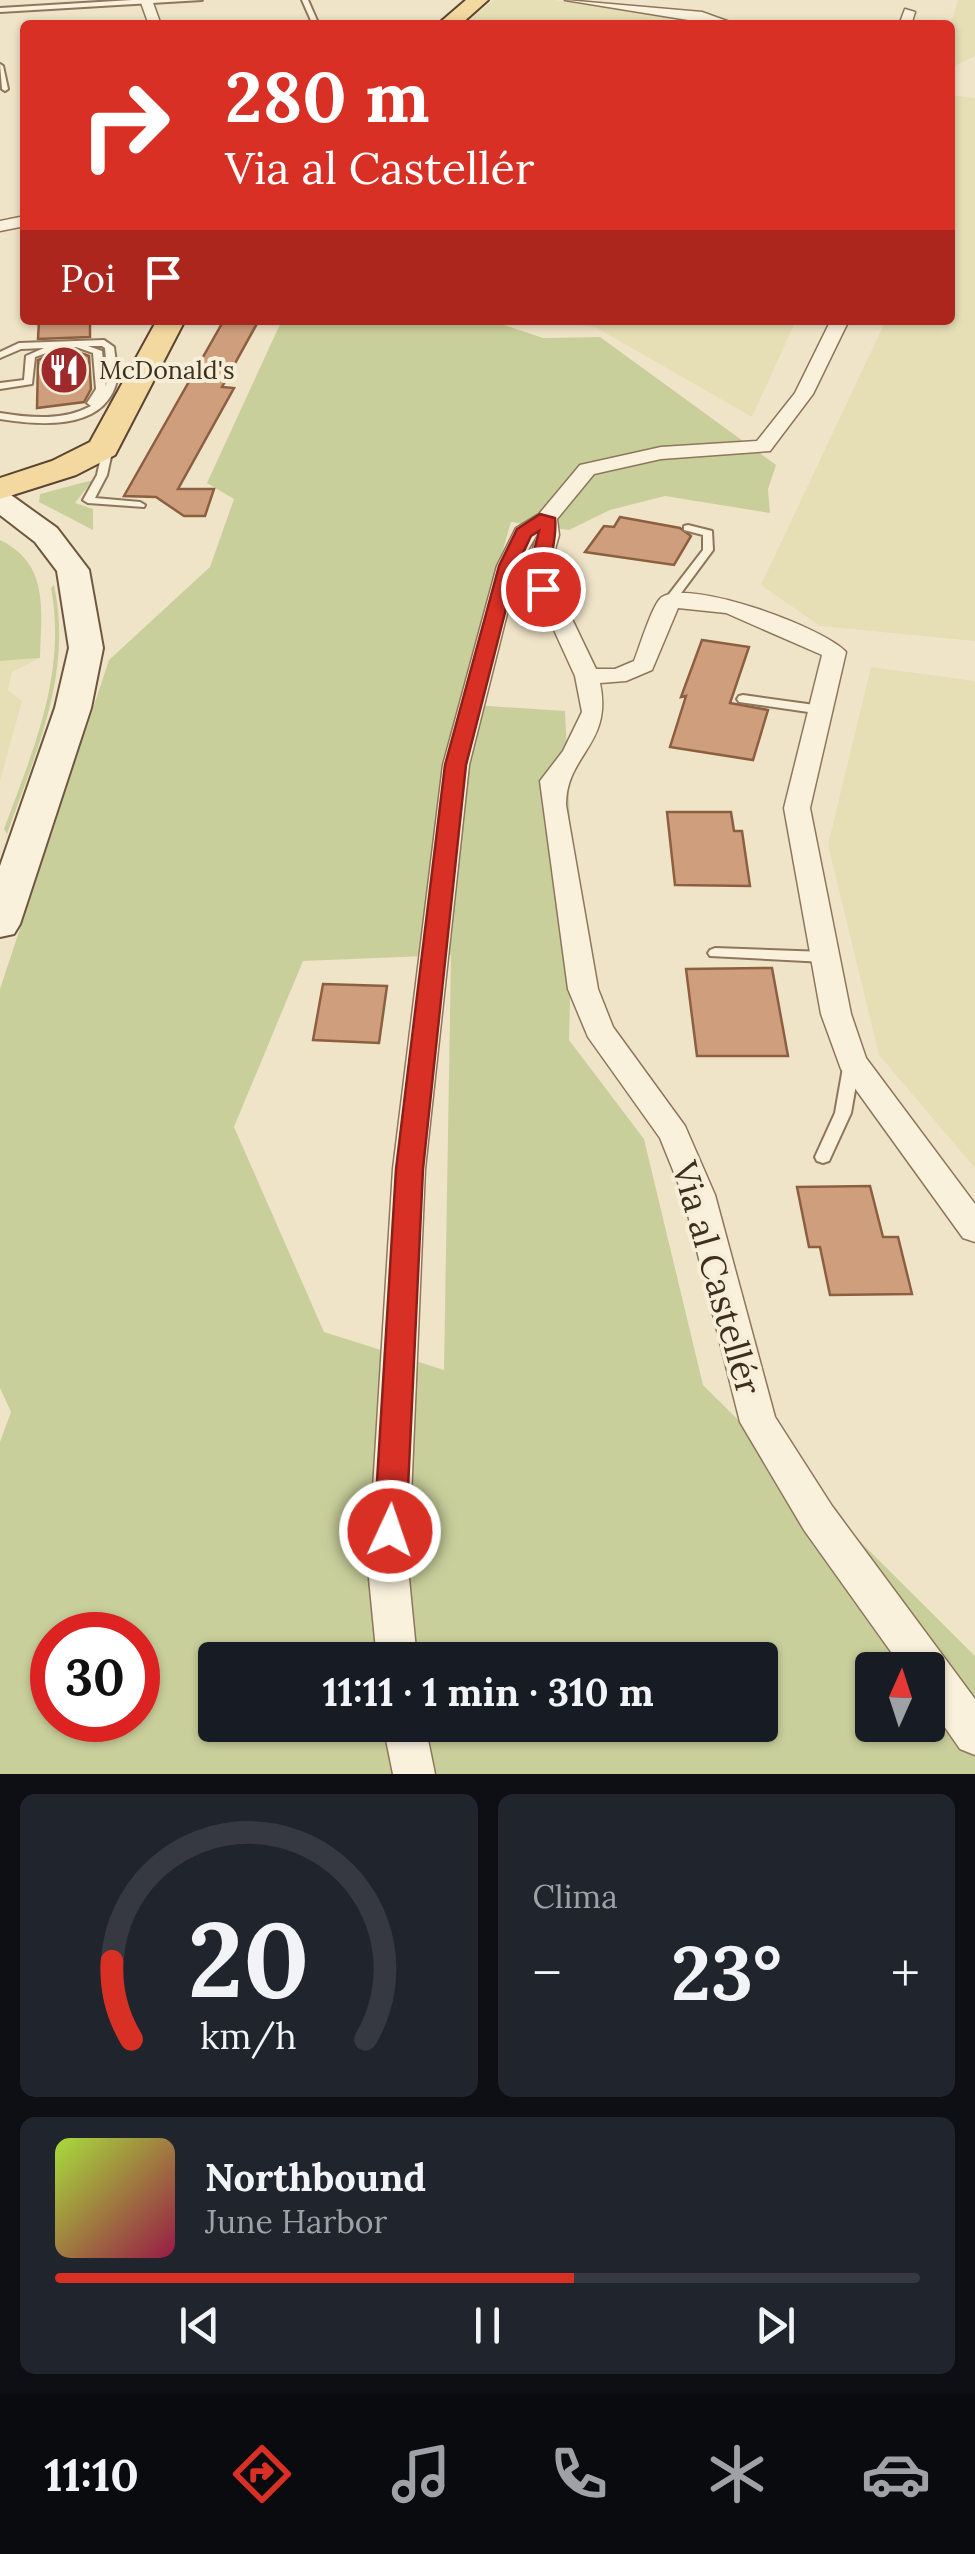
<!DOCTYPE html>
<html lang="it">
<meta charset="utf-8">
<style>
body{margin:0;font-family:Lora,serif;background:#20242c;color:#f1f3f6;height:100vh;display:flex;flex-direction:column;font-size:38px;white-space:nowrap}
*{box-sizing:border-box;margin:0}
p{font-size:32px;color:#9ea1a6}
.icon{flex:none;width:55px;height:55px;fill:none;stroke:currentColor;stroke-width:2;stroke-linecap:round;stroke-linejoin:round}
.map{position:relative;height:1774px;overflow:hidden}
.details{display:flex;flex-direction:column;gap:20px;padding:20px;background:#0d0f14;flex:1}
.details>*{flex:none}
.banner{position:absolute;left:20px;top:20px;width:935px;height:305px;border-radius:10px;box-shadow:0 2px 8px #0004;background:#d93025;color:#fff;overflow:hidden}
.needle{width:65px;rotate:3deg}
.fabs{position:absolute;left:855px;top:1652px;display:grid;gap:20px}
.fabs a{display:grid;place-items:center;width:90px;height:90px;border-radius:10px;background:#171b24;box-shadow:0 2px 8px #0004;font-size:50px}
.speed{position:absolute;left:30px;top:1612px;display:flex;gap:20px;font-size:50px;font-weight:700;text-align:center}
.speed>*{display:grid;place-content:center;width:130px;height:130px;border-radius:50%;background:#171b24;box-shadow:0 2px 8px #0004;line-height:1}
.speed .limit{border:15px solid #d22;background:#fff;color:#111}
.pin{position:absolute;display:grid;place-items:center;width:85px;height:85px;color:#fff;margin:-42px;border:5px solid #fff;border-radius:50%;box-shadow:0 2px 10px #0007}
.me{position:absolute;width:110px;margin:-55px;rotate:3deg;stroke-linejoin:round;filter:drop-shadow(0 0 8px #0008)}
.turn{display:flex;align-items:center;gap:35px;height:210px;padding:0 40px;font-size:45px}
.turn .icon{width:130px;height:130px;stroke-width:2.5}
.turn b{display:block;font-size:70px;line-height:85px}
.then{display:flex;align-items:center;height:95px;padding:0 40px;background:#0003;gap:20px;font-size:38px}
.big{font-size:75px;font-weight:800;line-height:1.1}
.details .tile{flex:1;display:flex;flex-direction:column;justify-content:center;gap:15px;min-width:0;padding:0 35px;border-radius:15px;background:#20242c}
.details .dial{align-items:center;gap:0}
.dial svg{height:260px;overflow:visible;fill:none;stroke:#363941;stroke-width:7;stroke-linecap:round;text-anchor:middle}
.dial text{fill:#f1f3f6;stroke:none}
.song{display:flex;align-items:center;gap:30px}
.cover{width:120px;height:120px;border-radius:15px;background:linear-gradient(135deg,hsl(80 70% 55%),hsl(340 70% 35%))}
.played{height:10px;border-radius:5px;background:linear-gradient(90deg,#d93025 60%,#363941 60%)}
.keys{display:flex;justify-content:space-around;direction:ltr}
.heat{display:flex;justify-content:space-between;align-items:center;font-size:55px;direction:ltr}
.details .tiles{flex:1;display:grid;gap:20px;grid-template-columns:1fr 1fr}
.tile:last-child{grid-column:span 2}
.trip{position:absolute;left:198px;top:1642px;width:580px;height:100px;border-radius:10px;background:#171b24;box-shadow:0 2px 8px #0004;font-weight:800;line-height:100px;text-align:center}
.tabs{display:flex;height:160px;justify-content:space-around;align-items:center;background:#090b0e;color:#9ea1a6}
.tabs .icon{width:70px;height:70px}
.tabs .active{color:#d93025}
.tabs b{font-size:45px;color:#f1f3f6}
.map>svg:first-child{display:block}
.farmland{fill:#e6deb5}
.green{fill:#c9cf9b;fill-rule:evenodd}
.building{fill:#cf9f7d;stroke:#8d5f41;stroke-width:2.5}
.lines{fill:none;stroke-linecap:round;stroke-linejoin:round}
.lane-casing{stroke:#8d765c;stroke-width:4}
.street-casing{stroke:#8d765c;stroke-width:3}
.secondary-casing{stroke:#6f573f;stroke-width:4}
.primary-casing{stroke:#5b4430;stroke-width:4}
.lane{fill:#faf1dc;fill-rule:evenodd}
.street{fill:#faf1dc;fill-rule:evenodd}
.secondary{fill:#faf1dc;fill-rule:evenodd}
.primary{fill:#f3d9a0;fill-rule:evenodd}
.route{fill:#d93025;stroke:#8d1f18;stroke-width:2.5}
.labels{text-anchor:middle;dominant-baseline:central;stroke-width:8;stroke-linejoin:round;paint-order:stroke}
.far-poi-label{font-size:25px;fill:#3d2e20;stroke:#f7eed8;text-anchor:start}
.near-street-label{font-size:35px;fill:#3d2e20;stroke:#f7eed8}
</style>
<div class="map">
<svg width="975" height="1774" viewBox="0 0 975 1774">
<rect width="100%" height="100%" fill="#f0e4c8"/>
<path class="farmland" d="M 494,0 L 554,0 L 670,17 L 664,25 L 463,25 Z
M 958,0 L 975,0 L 975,56 L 950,68 L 950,27 Z
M 950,95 L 975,98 L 975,641 L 820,626 L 761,585 L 886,320 L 950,320 Z
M 554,320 L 796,320 L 752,417 L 595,327 L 551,323 Z
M 40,658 L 12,672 L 8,690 L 22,701 L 0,781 L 0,661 Z
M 871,667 L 975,681 L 975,1168 L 879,1055 L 828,845 Z"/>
<path class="green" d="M 282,320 L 489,320 L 543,338 L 600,337 L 776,465 L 768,489 L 770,513 L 665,496 L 610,510 L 569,530 L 511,522 L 458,704 L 565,711 L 573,886 L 569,1040 L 644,1139 L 703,1385 L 975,1656 L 975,1774 L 0,1774 L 0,1442 L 11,1412 L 0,1388 L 0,989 L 109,660 L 210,567 L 234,499 L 207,483 ZM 451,955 L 444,1370 L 324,1332 L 234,1127 L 303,961 ZM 52,1635 L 138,1635 L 138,1720 L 52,1720 ZM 215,1660 L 760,1660 L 760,1725 L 215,1725 ZM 872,1670 L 928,1670 L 928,1725 L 872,1725 Z
M 93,480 L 75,503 L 93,509 L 93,530 L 39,502 L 40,494 Z
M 0,540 C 50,564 41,610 40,658 L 0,661 Z
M 54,585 C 73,673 36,752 7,834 L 4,829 C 33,750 67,674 51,588 Z"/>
<path class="building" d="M 39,320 L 90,320 L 90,337 L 38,339 Z
M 224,320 L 259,320 L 222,387 L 234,388 L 178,489 L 214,489 L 205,516 L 184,516 L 156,497 L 124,496 Z
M 75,351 L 89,356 L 91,389 L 84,402 L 37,408 L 38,360 L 56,352 Z
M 620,517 L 680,528 L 691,536 L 674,565 L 585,552 L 604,526 L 614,527 Z
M 702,640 L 749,647 L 730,703 L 768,710 L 753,760 L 670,747 L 686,696 L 681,697 Z
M 667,812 L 731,812 L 734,831 L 742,831 L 750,886 L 675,885 Z
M 772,968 L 788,1056 L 697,1056 L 686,969 Z
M 323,984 L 387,986 L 379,1043 L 313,1040 Z
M 870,1186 L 883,1237 L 898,1237 L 912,1294 L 830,1295 L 820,1247 L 809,1247 L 797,1187 Z"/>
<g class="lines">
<g class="lane-casing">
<path id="lane" d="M 132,0 L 202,0 L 0,12 L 0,8 Z
M 302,0 L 308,0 L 319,25 L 313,25 Z
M 0,64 L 3,66 L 8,89 L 5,91 L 2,89 Z
M 104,340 L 114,347 C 115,360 120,375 115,387 C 99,431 37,425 0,419 L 0,413 C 31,418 63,421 91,406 L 87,403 L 96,389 L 93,353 L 76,347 L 53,348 L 52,351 L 35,357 L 32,384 L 0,389 L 0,383 L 24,380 L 26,356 L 44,348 L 21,349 L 0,358 L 0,352 L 19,343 ZM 88,346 L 102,346 L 105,348 L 107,373 L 106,387 L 102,351 Z
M 109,440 L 114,443 L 107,475 L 95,498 L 140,502 L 145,505 L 144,507 L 88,503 L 83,500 L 97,475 L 104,443 Z
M 688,525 L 712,531 L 713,550 L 673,604 L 665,604 L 663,602 L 703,550 L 703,535 L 684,530 L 684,526 Z
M 743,695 L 822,706 L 828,710 L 822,714 L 739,702 L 737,699 L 739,696 Z
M 715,948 L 825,952 L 832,957 L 825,962 L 710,956 L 708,953 L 710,950 Z
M 852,1057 L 857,1058 L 860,1062 L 851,1113 L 829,1161 L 823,1163 L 817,1161 L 815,1157 L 835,1113 L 844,1062 L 847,1058 Z"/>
</g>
<g class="street-casing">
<path id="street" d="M 140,0 L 152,0 L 161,25 L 149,25 Z
M 565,0 L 702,12 L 738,25 L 719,25 Z
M 905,9 L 915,12 L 911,25 L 899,25 Z
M 25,216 L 25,226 L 0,231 L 0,221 Z
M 831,320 L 849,320 L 813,394 L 770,451 L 661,459 L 594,474 L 557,519 L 559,535 L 549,571 L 596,669 L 615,669 L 634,661 C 639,649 653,602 662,597 C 693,579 824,628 846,652 L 810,808 L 851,1014 L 866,1058 L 975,1204 L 975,1242 L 963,1238 L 841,1069 L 821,1014 L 784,808 L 822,655 L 726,613 L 678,608 L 652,670 L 626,681 L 600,683 C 613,745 566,754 566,805 L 598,989 L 613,1027 L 685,1126 L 715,1195 L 775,1417 L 832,1506 L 975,1699 L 975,1755 L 960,1749 L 928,1703 L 928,1670 L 904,1670 L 804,1530 L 740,1422 L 683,1195 L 660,1138 L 588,1037 L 568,989 L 540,781 L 563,751 L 582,712 L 575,676 L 527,571 L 537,534 L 519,566 L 469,765 L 425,1169 L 408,1568 L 417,1660 L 377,1660 L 368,1568 L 393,1169 L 443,765 L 497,566 L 516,528 L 539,514 L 580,465 L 661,447 L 757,441 L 795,393 Z
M 383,1725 L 425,1725 L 435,1774 L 393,1774 Z"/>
</g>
<g class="secondary-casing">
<path id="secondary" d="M 0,492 L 11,495 L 57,528 L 89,570 L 103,648 L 91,708 L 20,924 L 14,934 L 0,937 L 0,866 L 55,708 L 69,648 L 57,571 L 35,542 L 0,515 Z"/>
</g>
<g class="primary-casing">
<path id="primary" d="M 466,0 L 488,0 L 460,25 L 437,25 Z
M 157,320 L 185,320 L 115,455 L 76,475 L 0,499 L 0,478 L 52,461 L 90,442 Z"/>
</g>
<use href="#lane" class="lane"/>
<use href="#street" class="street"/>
<use href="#secondary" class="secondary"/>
<use href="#primary" class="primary"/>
</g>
<path class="route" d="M 540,514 L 555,518 C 558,543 545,564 552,589 L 536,593 L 529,571 L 539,531 L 531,536 L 517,566 L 466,765 L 423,1169 L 406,1531 L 401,1541 L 390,1545 L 378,1541 L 374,1531 L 396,1169 L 445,765 L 499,566 L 517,529 Z"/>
<defs>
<g id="restaurant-disc" transform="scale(2.5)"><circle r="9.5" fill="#9e2a2b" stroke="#f7eed8"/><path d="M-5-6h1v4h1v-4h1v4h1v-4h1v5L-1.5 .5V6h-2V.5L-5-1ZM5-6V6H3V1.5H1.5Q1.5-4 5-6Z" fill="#fff"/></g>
</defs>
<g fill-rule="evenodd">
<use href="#restaurant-disc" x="64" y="370"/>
</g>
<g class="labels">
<g class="far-poi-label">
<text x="99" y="370">McDonald's</text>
</g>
<g class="near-street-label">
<text transform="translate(717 1278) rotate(74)">Via al Castellér</text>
</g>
</g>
</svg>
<div class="fabs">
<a><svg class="needle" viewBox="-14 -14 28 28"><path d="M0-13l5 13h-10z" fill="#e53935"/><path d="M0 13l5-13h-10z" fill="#9ea1a6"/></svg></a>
</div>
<div class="speed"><div class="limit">30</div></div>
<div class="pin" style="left:543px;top:589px;background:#d93025"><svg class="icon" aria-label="arrive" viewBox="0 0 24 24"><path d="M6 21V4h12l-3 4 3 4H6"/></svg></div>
<svg class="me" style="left:390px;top:1531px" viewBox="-20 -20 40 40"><circle r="17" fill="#d93025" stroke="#fff" stroke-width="3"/><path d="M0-11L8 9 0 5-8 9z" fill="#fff"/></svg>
<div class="trip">11:11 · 1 min · 310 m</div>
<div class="banner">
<div class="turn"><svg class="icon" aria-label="right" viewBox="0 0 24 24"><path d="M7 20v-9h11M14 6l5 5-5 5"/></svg><div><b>280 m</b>Via al Castellér</div></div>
<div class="then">Poi<svg class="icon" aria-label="arrive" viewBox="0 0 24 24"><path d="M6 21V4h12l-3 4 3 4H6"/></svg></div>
</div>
</div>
<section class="details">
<div class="tiles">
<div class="tile dial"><svg viewBox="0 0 100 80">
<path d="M14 69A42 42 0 1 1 86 69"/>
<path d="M14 69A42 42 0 0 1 8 45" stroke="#d93025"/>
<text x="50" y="56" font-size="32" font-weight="700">20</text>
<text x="50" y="72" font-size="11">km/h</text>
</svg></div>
<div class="tile"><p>Clima</p>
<div class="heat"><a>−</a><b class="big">23°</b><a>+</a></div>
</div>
<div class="tile">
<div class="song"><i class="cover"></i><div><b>Northbound</b><p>June Harbor</p></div></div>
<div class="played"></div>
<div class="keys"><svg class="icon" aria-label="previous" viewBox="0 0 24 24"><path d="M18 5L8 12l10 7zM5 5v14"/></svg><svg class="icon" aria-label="pause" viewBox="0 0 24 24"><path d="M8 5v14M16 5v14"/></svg><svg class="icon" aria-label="next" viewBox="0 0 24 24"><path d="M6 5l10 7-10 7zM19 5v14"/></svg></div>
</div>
</div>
</section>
<nav class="tabs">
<b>11:10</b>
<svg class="icon active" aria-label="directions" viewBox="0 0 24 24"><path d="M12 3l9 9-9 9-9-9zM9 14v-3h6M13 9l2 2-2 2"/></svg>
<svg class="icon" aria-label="music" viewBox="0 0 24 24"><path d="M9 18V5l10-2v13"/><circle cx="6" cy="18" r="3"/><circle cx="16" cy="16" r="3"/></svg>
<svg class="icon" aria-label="phone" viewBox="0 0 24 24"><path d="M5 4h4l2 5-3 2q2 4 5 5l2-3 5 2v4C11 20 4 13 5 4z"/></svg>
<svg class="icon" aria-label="climate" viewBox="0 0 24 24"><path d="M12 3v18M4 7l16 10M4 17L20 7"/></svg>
<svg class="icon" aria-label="car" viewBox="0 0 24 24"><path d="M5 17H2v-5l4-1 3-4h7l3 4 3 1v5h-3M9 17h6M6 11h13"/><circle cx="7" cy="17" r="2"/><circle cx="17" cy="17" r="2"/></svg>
</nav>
